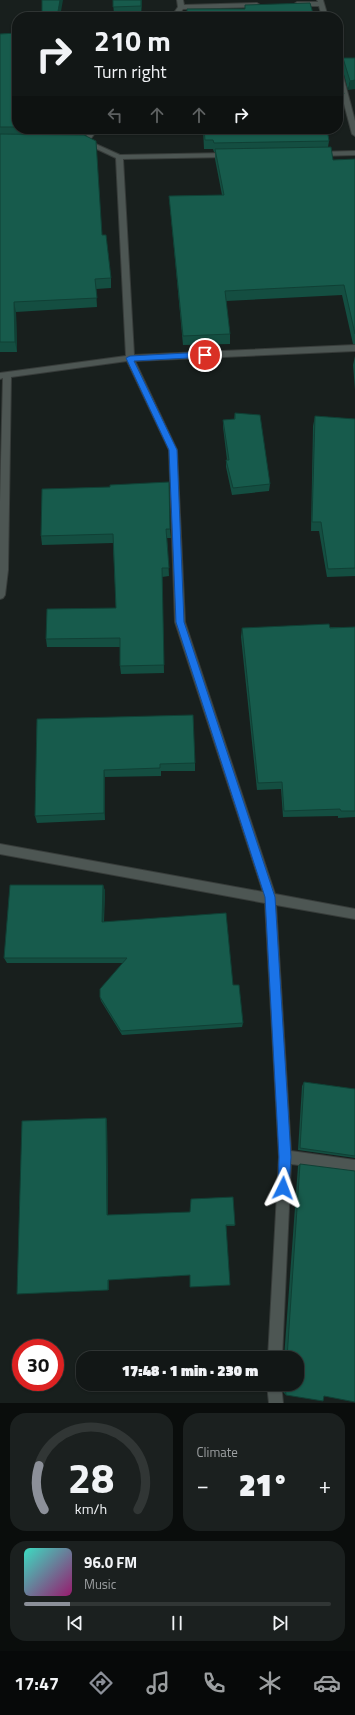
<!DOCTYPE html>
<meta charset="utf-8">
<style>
body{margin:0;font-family:"Titillium Web",sans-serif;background:#1b201f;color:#f1f3f6;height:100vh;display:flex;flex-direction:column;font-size:15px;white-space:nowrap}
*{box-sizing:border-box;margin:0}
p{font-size:13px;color:#9c9fa1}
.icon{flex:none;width:22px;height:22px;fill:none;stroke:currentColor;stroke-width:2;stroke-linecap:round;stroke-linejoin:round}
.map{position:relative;height:1403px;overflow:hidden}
.side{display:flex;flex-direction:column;gap:10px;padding:10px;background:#0a0d0c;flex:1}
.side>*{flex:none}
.guide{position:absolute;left:12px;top:12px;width:331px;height:122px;border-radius:16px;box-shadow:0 1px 3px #0004,0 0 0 1px #313635;background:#121716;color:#f1f3f6;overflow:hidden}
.speed{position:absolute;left:12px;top:1339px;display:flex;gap:8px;font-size:20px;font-weight:700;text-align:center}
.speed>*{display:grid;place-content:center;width:52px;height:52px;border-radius:50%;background:#121716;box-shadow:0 1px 3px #0004,0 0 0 1px #313635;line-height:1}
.speed .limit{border:6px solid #d22;background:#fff;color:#111}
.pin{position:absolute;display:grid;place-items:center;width:34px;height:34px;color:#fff;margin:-17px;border:2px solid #fff;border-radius:50%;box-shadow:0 1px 4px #0007}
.me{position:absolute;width:44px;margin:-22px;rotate:3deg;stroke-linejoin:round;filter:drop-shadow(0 0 3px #0008)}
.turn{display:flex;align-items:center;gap:14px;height:84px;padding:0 16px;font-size:18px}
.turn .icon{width:52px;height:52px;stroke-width:2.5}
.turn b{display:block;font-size:28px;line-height:34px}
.lanes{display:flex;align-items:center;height:38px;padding:0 16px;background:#0003;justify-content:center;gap:20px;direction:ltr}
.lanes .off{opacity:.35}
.big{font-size:30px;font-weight:800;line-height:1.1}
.side .card{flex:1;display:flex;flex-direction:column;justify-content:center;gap:6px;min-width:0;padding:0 14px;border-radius:16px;background:#1b201f}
.side .dial{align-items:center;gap:0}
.dial svg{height:104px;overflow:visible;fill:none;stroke:#313635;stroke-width:7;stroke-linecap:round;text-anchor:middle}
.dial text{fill:#f1f3f6;stroke:none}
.song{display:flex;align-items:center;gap:12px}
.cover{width:48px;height:48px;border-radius:6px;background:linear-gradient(135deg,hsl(170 70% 55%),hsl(320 70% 35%))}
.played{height:4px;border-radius:2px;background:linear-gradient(90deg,#8c9099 15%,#313635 15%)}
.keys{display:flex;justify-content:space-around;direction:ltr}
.heat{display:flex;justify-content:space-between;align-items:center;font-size:22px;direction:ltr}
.side .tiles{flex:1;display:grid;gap:10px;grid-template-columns:1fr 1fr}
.card:last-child{grid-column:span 2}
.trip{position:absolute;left:76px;top:1351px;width:228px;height:40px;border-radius:16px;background:#121716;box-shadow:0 1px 3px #0004,0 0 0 1px #313635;font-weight:800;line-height:40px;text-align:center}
.dock{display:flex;height:64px;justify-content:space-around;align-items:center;background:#070909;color:#9c9fa1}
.dock .icon{width:28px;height:28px}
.dock .selected{color:#8c9099}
.dock b{font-size:18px;color:#f1f3f6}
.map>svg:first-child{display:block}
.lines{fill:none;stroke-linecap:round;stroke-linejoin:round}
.minor-casing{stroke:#373c3a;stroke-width:2}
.minor{fill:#4d5653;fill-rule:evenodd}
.wall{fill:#144e41}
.shaded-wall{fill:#104035}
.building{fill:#175b4c;stroke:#104035}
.route{fill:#1a73e8;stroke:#114b97}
</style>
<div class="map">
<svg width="355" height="1403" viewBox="0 0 355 1403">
<rect width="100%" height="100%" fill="#181f1d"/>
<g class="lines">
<g class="minor-casing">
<path id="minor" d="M 177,0 L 183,0 L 184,5 L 257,3 L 260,5 L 257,7 L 183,9 L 177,17 L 171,17 L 178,7 Z
M 317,0 L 323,0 L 328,17 L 322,17 L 319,6 L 297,6 L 294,4 L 297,2 L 318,2 Z
M 338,66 L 341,68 L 355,121 L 355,136 L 352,134 L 338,81 Z
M 92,129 L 98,129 L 89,141 L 120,155 L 228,153 L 231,155 L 228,157 L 123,159 L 134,355 L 355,345 L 355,351 L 135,361 L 177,450 L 185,622 L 275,894 L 355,909 L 355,919 L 276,905 L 291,1151 L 355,1160 L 355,1172 L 291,1164 L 282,1358 L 268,1358 L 279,1157 L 265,903 L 0,854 L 0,844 L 263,892 L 175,622 L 169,450 L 127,361 L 11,377 L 8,570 L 5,595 L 3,598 L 0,599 L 0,501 L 3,378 L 0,379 L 0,373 L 126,356 L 116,158 L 82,142 L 82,140 L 84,139 Z
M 355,151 L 355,155 L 318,156 L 315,154 L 318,152 Z
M 267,1384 L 281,1384 L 283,1403 L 269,1403 Z"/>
</g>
<use href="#minor" class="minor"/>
</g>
<path class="wall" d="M 113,0 L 142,0 L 141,15 L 114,16 Z
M 17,33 L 17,129 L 90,129 L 85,135 L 102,235 L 111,278 L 111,288 L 96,289 L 97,307 L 16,312 L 17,352 L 0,352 L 0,34 Z
M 343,58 L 355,58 L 348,90 L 342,67 Z
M 338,73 L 344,94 L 342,103 L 339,103 L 338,107 Z
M 203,129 L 327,129 L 329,141 L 328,147 L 333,160 L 355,159 L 355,344 L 353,344 L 342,295 L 226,301 L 230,334 L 230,344 L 183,345 L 170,206 L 169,196 L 222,195 L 215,159 L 215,152 L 214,152 L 213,149 L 204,149 Z
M 355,356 L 355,390 L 353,365 Z
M 235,413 L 270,484 L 269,491 L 232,495 L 226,467 L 226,460 L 227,460 L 223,427 L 223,420 L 234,419 Z
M 315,416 L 355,419 L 355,576 L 327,577 L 319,531 L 311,531 L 313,426 Z
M 170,529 L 171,538 L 167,538 L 169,576 L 162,577 L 164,673 L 121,674 L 120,666 L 120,647 L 47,647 L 46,639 L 116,608 L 113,543 L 42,545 L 41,536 Z
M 355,627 L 355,817 L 338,818 L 338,816 L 283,817 L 281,789 L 257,790 L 241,637 L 242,628 Z
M 37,719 L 195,763 L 195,771 L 161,771 L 161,776 L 105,777 L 105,820 L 37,823 L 35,816 Z
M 103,885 L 105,891 L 104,922 L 233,985 L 243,1023 L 242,1027 L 122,1035 L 101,1001 L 100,997 L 123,963 L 7,963 L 4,958 Z
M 304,1082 L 355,1089 L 355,1158 L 298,1150 L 302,1086 Z
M 106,1118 L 107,1121 L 108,1215 L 235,1225 L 234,1226 L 226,1226 L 190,1275 L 109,1280 L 109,1290 Z
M 300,1164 L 324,1396 L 286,1395 L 283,1392 L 283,1384 L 297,1384 L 297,1358 L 284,1358 L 298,1166 Z"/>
<path class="shaded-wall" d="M 60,0 L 63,0 L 60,17 L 57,17 Z
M 141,0 L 142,0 L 141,15 Z
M 355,80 L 355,89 L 348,90 L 350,81 Z
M 83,129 L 90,129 L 83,137 Z
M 14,302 L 16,312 L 17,352 L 15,342 Z
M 104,770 L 105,777 L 105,820 L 104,813 Z
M 103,885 L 105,891 L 103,927 L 102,922 Z
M 106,1118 L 107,1121 L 108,1216 L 107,1215 Z
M 108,1280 L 109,1280 L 109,1290 L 108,1290 Z"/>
<path class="building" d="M 42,0 L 60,0 L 57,17 L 42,17 Z
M 113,0 L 141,0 L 141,6 L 113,7 Z
M 310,3 L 314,17 L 187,17 L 187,9 L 245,9 L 245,5 Z
M 17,33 L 17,127 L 0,127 L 0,34 Z
M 343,58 L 355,58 L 355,80 L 350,81 Z
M 338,73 L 344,94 L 339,94 L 340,98 L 338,98 Z
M 204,129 L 327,129 L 329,141 L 214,143 L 213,140 L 205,140 Z
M 0,134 L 84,135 L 96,141 L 102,235 L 106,235 L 111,278 L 95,279 L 97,298 L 14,302 L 15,342 L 0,342 Z
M 331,147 L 333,160 L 355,159 L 355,334 L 344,285 L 225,291 L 230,334 L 183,336 L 169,196 L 224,195 L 215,149 Z
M 235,413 L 260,415 L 270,484 L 233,488 L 226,460 L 229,460 L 223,420 L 235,419 Z
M 315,416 L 355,419 L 355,568 L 328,569 L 321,522 L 312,522 Z
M 169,482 L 170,529 L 166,529 L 169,568 L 162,568 L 164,665 L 120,666 L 120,638 L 46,639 L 47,609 L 116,608 L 113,534 L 41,536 L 42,489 L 110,487 L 110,485 Z
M 329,624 L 330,628 L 355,627 L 355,811 L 341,811 L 340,809 L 284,811 L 282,782 L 258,783 L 242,628 Z
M 193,715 L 195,763 L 160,764 L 160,768 L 104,770 L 104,813 L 35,816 L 37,719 Z
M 10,885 L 103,885 L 102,922 L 226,913 L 233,985 L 239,985 L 243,1023 L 121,1031 L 100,997 L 100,989 L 127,958 L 4,958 Z
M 304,1082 L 355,1089 L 355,1156 L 300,1148 Z
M 106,1118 L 107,1215 L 190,1212 L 191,1199 L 233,1197 L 235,1225 L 226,1225 L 230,1285 L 190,1287 L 190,1275 L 108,1280 L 108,1290 L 17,1294 L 22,1121 Z
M 300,1164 L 355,1171 L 355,1402 L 324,1396 L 323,1401 L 286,1395 L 285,1384 L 297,1384 L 297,1358 L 287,1358 Z"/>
<path class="route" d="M 205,352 L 208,355 L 207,357 L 134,361 L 177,450 L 184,622 L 275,897 L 291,1157 L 289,1188 L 288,1192 L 283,1194 L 279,1192 L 278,1188 L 279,1157 L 265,897 L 176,622 L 169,450 L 126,358 L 130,356 Z"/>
</svg>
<div class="speed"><div class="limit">30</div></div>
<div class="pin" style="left:205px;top:355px;background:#d93025"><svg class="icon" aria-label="arrive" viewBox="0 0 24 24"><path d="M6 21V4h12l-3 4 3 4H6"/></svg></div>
<svg class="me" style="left:283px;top:1188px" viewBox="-20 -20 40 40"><path d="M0-17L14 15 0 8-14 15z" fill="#1a73e8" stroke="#fff" stroke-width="4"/></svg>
<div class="trip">17:48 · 1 min · 230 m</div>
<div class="guide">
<div class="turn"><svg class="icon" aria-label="right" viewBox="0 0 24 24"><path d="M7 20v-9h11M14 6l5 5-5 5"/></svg><div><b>210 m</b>Turn right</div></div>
<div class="lanes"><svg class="icon off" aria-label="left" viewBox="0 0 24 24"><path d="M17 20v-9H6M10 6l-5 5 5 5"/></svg><svg class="icon off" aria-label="ahead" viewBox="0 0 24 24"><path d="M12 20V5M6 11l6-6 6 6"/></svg><svg class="icon off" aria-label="ahead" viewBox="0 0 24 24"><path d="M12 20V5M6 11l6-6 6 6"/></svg><svg class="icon" aria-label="right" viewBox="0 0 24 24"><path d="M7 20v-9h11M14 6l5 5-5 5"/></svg></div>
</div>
</div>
<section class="side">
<div class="tiles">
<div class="card dial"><svg viewBox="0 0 100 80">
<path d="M14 69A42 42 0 1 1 86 69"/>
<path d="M14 69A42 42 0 0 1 10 35" stroke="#8c9099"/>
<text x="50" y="56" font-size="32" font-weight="700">28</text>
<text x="50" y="72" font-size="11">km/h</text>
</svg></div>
<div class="card"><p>Climate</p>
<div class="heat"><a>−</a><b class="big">21°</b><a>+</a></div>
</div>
<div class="card">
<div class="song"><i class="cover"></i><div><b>96.0 FM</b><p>Music</p></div></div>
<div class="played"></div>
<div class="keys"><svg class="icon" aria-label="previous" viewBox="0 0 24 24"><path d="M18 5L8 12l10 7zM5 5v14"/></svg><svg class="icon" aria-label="pause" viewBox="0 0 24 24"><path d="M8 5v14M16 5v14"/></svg><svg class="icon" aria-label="next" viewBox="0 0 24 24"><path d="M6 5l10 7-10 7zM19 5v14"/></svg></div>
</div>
</div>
</section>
<nav class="dock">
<b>17:47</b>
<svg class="icon selected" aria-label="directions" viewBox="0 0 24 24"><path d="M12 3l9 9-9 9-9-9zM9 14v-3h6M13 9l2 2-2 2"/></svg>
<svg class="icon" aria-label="music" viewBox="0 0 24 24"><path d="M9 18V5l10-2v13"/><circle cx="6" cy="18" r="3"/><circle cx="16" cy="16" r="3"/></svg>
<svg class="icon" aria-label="phone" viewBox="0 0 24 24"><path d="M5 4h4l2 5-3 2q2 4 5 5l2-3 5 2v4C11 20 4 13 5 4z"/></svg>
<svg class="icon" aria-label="climate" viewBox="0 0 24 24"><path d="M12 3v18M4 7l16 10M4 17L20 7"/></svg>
<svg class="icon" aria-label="car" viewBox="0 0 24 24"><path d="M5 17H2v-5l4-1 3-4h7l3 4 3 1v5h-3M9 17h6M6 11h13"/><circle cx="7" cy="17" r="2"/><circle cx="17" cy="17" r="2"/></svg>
</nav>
